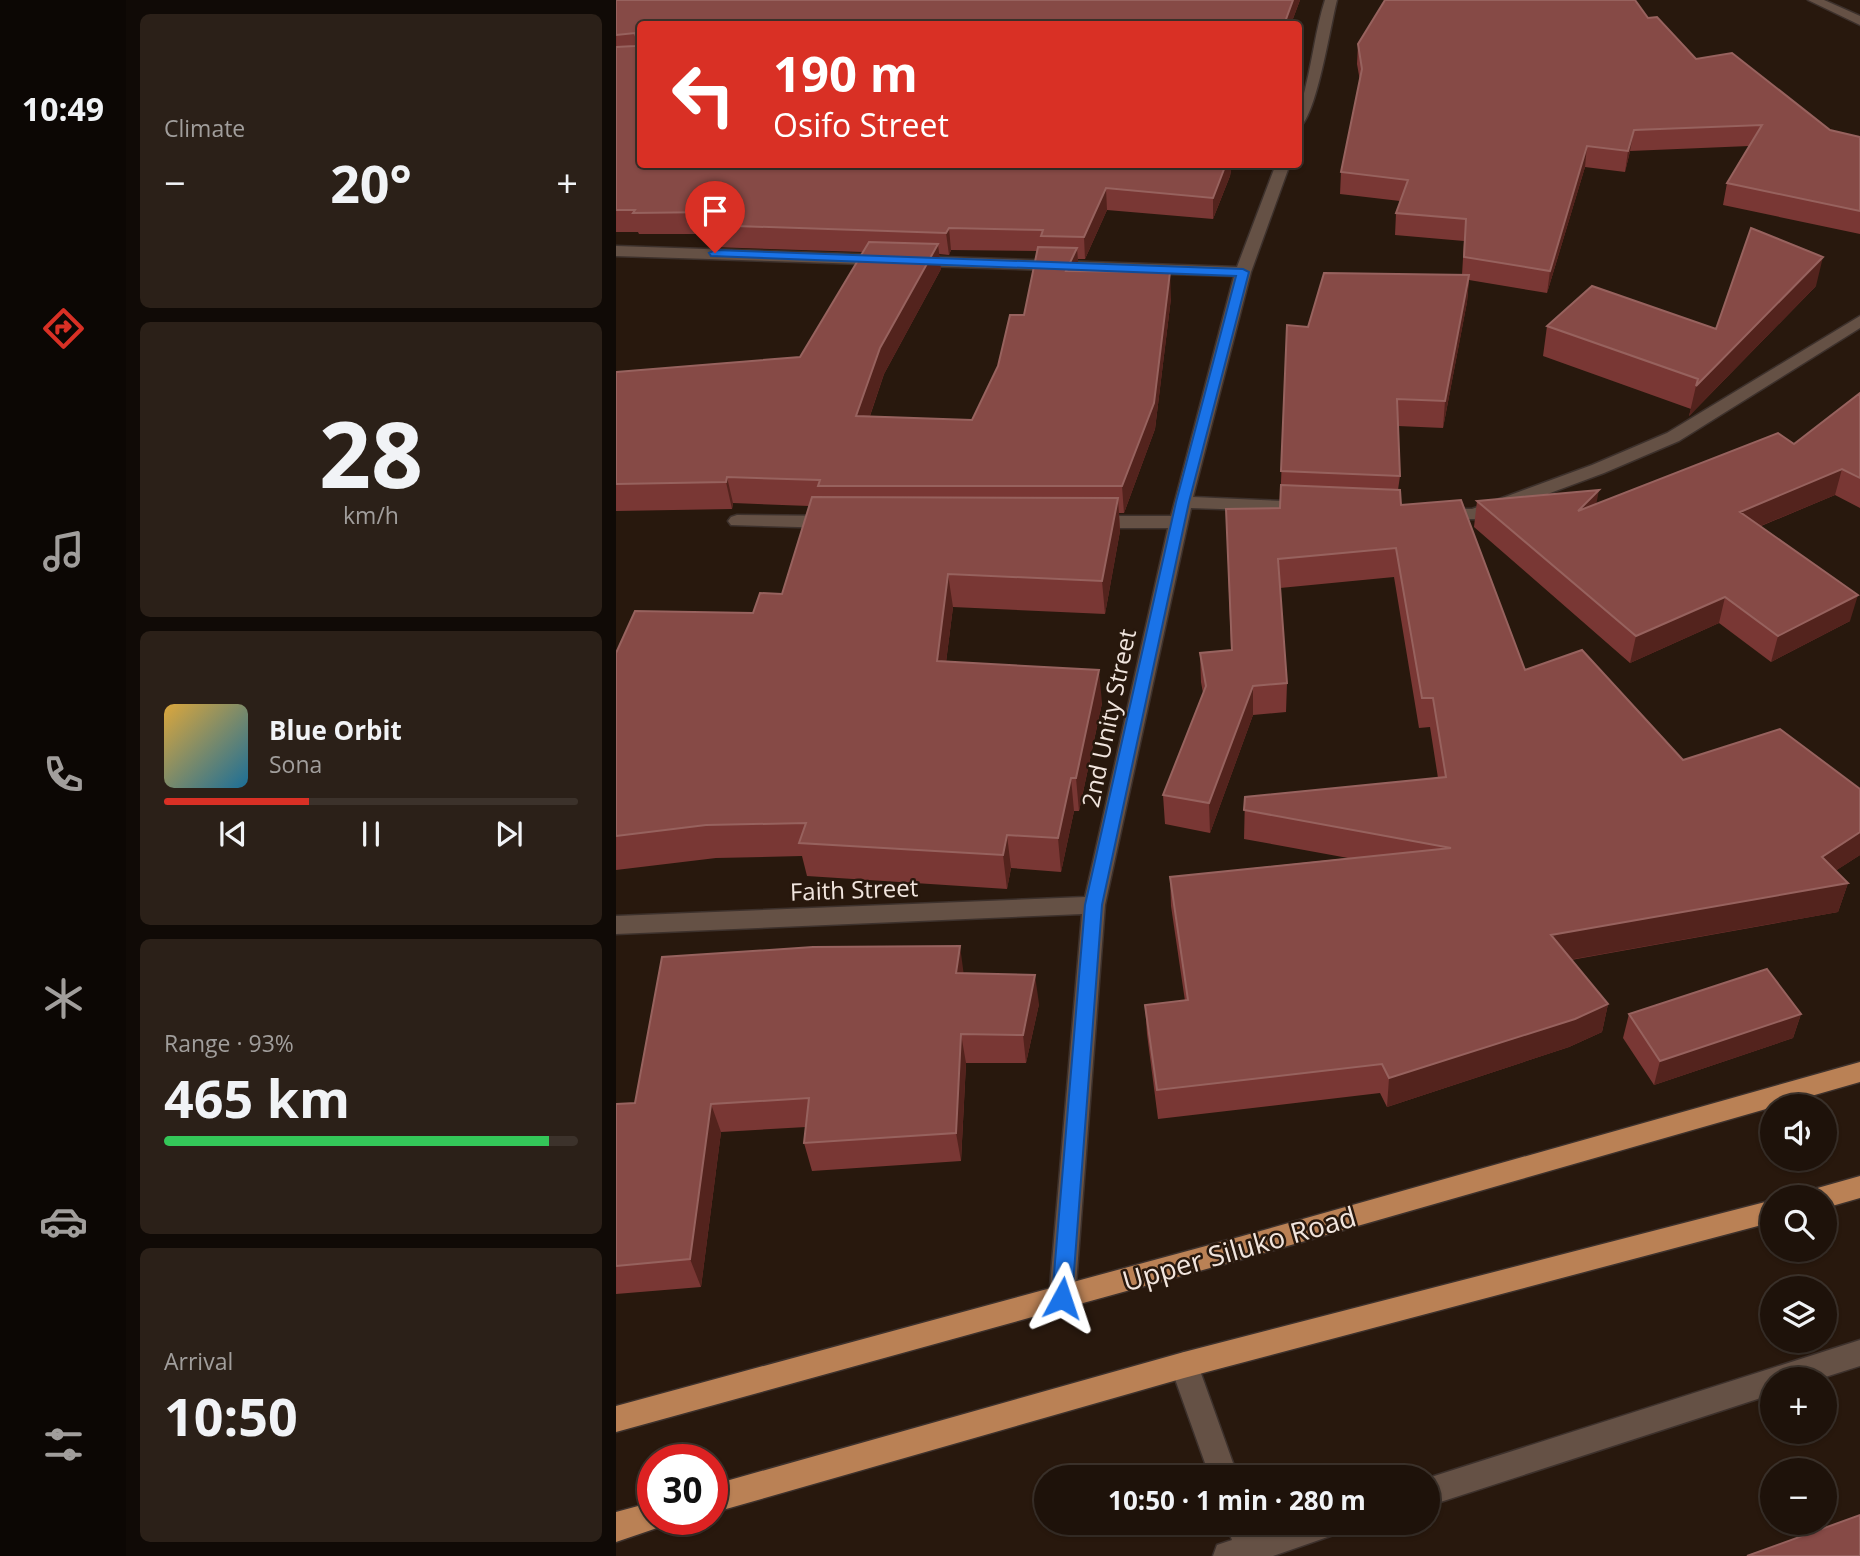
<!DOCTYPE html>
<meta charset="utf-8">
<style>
body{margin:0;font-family:"Open Sans",sans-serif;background:#2b2018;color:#f1f3f6;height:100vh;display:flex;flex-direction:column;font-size:26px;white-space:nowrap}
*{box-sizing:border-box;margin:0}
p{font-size:23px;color:#a19e9c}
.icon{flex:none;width:38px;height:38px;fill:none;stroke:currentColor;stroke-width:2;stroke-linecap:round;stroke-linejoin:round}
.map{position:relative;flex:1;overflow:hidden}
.panel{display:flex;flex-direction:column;gap:14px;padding:14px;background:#100a06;width:490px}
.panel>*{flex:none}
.hud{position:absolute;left:21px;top:21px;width:665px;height:147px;border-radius:7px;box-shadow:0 2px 5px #0004,0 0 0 2px #3c322b;background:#d93025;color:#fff;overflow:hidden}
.tools{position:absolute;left:1144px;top:1094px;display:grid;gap:14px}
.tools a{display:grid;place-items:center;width:77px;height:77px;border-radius:50%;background:#1e120a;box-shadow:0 2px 5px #0004,0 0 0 2px #3c322b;font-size:35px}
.speed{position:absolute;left:21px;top:1444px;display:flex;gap:14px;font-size:35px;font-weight:700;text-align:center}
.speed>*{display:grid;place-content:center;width:91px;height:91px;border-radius:50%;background:#1e120a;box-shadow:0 2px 5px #0004,0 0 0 2px #3c322b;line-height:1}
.speed .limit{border:10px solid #d22;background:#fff;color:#111}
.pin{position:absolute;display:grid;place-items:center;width:60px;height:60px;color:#fff;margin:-72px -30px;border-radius:50% 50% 50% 0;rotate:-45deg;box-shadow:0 0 7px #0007}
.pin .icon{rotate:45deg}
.me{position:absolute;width:77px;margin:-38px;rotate:5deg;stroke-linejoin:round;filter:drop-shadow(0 0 5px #0008)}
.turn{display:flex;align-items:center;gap:24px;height:147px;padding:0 21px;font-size:32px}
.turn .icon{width:91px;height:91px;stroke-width:2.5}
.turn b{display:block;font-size:49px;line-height:60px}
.big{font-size:52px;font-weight:700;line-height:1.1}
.panel .widget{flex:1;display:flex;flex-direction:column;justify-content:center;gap:10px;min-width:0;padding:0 24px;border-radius:10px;background:#2b2018}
.panel .dial{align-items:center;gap:0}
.dial b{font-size:91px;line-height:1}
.song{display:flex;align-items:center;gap:21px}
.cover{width:84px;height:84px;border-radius:10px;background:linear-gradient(135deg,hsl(40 70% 55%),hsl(200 70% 35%))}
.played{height:7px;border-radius:4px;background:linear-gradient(90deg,#d93025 35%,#3c322b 35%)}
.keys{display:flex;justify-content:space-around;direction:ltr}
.heat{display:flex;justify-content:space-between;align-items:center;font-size:38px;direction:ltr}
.charge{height:10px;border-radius:5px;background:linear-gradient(90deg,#34c759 93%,#3c322b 0)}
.trip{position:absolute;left:418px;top:1465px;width:406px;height:70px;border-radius:35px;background:#1e120a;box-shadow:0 2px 5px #0004,0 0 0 2px #3c322b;font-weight:700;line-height:70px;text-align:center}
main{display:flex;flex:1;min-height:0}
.tab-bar{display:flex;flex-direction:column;width:126px;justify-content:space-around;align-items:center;background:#0c0704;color:#a19e9c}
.tab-bar .icon{width:49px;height:49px}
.tab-bar .selected{color:#d93025}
.tab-bar b{font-size:32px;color:#f1f3f6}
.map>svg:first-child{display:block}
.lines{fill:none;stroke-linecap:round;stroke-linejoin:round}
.minor-casing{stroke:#3d312c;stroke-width:3}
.major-casing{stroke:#3d312c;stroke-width:3}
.minor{fill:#655145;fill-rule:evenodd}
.major{fill:#ba8155;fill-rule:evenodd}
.wall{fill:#793734;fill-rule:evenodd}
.shaded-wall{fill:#53231d}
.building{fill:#864a46;stroke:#97625e;stroke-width:2}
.route{fill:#1a73e8;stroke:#114b97;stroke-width:2}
.labels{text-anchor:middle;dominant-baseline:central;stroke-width:5;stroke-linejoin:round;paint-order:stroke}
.street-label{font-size:24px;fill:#f1e5de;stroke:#28180d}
.near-street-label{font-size:28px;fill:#f1e5de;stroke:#28180d}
</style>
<main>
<nav class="tab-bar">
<b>10:49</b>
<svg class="icon selected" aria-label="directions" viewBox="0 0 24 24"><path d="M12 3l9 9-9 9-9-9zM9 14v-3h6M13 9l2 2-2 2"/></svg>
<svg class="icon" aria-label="music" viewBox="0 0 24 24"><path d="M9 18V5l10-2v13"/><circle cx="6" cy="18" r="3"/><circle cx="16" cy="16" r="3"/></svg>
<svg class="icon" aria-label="phone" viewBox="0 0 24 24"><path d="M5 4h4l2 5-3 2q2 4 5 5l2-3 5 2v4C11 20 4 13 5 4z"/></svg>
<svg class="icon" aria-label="climate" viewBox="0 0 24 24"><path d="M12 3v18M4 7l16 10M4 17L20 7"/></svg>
<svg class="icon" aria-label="car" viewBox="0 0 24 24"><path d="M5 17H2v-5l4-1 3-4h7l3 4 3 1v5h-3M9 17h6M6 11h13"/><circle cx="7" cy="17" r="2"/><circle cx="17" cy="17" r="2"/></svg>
<svg class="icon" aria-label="filters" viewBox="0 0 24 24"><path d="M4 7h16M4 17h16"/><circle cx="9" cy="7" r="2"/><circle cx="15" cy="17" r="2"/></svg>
</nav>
<section class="panel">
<div class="widget"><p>Climate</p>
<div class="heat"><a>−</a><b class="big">20°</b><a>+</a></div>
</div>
<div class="widget dial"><b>28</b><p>km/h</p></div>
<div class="widget">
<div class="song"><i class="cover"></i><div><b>Blue Orbit</b><p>Sona</p></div></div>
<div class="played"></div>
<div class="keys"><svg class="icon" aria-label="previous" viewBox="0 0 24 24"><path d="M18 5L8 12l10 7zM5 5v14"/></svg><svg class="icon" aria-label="pause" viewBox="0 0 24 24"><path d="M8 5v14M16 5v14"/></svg><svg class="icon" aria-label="next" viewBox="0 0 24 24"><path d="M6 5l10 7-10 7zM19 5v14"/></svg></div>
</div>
<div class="widget"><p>Range · 93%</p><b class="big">465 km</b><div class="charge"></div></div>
<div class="widget"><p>Arrival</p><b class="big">10:50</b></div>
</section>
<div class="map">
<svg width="1244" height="1556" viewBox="0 0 1244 1556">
<rect width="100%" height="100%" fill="#28180d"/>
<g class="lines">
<g class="minor-casing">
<path id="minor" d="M 709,0 L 721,0 C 715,22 700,121 682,128 C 682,109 686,103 690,85 C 697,57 700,28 709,0 Z
M 1192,0 L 1208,0 L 1244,16 L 1244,25 Z
M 660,164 L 674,164 L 635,272 L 577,497 L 690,502 L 699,507 L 690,512 L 575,508 L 489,905 L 459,1298 L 455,1307 L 446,1310 L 437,1307 L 433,1298 L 466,914 L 0,934 L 0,916 L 469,897 L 552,528 L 477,528 L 468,522 L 477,516 L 555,516 L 618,276 L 0,256 L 0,246 L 621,267 Z
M 1244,316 L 1244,328 L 1063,441 L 988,473 L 864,519 L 824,519 L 815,514 L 824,509 L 856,509 L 976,465 L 1051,433 Z
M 121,515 L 217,516 L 226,522 L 217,528 L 115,525 L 112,521 L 115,517 Z
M 1244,1340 L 1244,1366 L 1203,1379 L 1157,1379 L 1157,1394 L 812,1506 L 812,1478 Z
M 568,1352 L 578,1356 L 582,1365 L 622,1477 L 594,1477 L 554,1365 L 558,1356 Z
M 609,1522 L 639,1522 L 642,1531 L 670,1522 L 730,1522 L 726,1532 L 657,1556 L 597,1556 L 601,1545 L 616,1540 Z"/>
</g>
<g class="major-casing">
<path id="major" d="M 1244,1062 L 1244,1082 L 623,1260 L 0,1432 L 0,1406 L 623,1237 Z
M 1244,1176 L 1244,1198 L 1209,1208 L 1209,1197 L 1194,1197 L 1198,1189 Z
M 1157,1200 L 1157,1222 L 568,1378 L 96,1513 L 96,1485 L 568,1352 Z
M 37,1502 L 37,1519 L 50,1519 L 47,1526 L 0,1542 L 0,1512 Z"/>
</g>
<use href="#minor" class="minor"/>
<use href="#major" class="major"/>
</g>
<path class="wall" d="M 0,0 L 684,0 L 675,24 L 24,24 L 24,164 L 616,164 L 614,176 L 597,219 L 491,210 L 469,259 L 462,259 L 462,271 L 555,298 L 539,429 L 508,513 L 503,513 L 504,531 L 489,614 L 337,607 L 330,662 L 486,703 L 463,811 L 458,811 L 445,872 L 395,868 L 391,889 L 191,876 L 186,856 L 100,858 L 0,870 L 0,653 L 137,613 L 166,594 L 193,506 L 117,503 L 116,509 L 0,511 L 0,372 L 184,357 L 247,252 L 96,247 L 93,234 L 23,234 L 22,232 L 0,232 ZM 335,250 L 421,251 L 408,315 L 356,420 L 254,416 L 268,374 L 325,269 L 323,254 L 333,255 Z
M 1032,18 L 1080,59 L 1214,130 L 1244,137 L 1244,234 L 1107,205 L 1111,183 L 1133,146 L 1014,151 L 1009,172 L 969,167 L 931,293 L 853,280 L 851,302 L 827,428 L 782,426 L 784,476 L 782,490 L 785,505 L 909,670 L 1067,760 L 1244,789 L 1244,855 L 1219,871 L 1232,883 L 1222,912 L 955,960 L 992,1004 L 986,1032 L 953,1047 L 771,1107 L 764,1093 L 542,1119 L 531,1034 L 529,1005 L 569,1001 L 555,906 L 554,877 L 732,858 L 628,839 L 629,797 L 822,778 L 814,727 L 803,728 L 778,577 L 664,588 L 671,683 L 670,712 L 637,715 L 594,833 L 549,824 L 547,795 L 587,693 L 585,682 L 584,653 L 615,650 L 610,509 L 664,508 L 671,325 L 692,327 L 846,275 L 848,241 L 779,235 L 780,213 L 784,201 L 724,194 L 725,172 L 744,81 L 741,64 L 742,44 Z
M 1200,286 L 1073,416 L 1075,409 L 927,356 L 931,326 L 1100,329 Z
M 1244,393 L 1244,508 L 1219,495 L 1145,526 L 1234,621 L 1155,662 L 1103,623 L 1014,663 L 858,527 L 861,501 L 980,504 L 1178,444 Z
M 348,973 L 423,1004 L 410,1063 L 350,1063 L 345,1161 L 196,1171 L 188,1143 L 190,1127 L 105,1132 L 85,1287 L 0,1294 L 0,1104 L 19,1103 Z
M 1013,1014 L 1185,1014 L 1177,1038 L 1038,1085 L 1007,1038 Z"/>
<path class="shaded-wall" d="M 677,0 L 684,0 L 675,24 L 669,24 Z
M 1018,130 L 1014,151 L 1009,172 L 1012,151 Z
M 971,146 L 969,167 L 931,293 L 934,271 Z
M 610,164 L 616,164 L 614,176 L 597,219 L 597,198 Z
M 490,188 L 491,210 L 469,259 L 468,237 Z
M 333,228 L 335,250 L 333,255 L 330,233 Z
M 322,244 L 325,269 L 268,374 L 245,442 L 240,416 L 264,348 Z
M 461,248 L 463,274 L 450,271 Z
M 1207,257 L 1200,286 L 1073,416 L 1080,386 Z
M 554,272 L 555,298 L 539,429 L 508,513 L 506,486 Z
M 853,275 L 851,302 L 827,428 L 829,401 Z
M 1226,469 L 1219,495 L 1118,537 L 1124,512 Z
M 111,477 L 117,503 L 116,509 L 110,482 Z
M 983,490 L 978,516 L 962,511 Z
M 502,498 L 504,531 L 489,614 L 486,581 Z
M 332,574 L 337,607 L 326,694 L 321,661 Z
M 1242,595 L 1234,621 L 1155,662 L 1162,636 Z
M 1109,597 L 1103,623 L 1014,663 L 1020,636 Z
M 483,670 L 486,703 L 463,811 L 460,778 Z
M 637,686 L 637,715 L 594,833 L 593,803 Z
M 455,778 L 458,811 L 445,872 L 442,838 Z
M 1244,832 L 1244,855 L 1196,886 L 1206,857 Z
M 391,835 L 395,868 L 391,889 L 387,855 Z
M 1232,883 L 1222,912 L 930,964 L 935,935 Z
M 344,946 L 348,976 L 340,973 Z
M 419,975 L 423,1004 L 410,1063 L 407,1035 Z
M 992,1004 L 986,1032 L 953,1047 L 771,1107 L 773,1078 Z
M 1185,1014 L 1177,1038 L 1038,1085 L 1044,1061 Z
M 345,1034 L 350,1063 L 345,1161 L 340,1133 Z
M 95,1104 L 105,1132 L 85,1287 L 74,1259 Z"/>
<path class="building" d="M 0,0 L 677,0 L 669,22 L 653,21 L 651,24 L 24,24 L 24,164 L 610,164 L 597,198 L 490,188 L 468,237 L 425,236 L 427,230 L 333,228 L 330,233 L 91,225 L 97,212 L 17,213 L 19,210 L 0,210 L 0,47 L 19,46 L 22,44 L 19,33 L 0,35 Z
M 769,0 L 1019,0 L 1032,18 L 1041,17 L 1080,59 L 1116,53 L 1214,130 L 1244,137 L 1244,211 L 1111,183 L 1146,125 L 1018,130 L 1012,151 L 971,146 L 934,271 L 848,257 L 850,219 L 780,213 L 792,180 L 725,172 L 746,69 L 742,44 Z
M 1135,228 L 1207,257 L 1080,386 L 1082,379 L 931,326 L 976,286 L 1100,329 Z
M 253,242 L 322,244 L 264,348 L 240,416 L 356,420 L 382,366 L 394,315 L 408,315 L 422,247 L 461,248 L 450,271 L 554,272 L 538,403 L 506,486 L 202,486 L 204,480 L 111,477 L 110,482 L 0,484 L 0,372 L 184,357 Z
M 708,273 L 853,275 L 829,401 L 781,399 L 784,476 L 665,471 L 671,325 L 692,327 Z
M 1244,393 L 1244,478 L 1226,469 L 1124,512 L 1242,595 L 1162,636 L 1109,597 L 1020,636 L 861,501 L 983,490 L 962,511 L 1162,433 L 1178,444 Z
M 665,485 L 784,490 L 785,505 L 845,500 L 909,670 L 966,650 L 1067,760 L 1164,729 L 1244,789 L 1244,832 L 1206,857 L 1232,883 L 935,935 L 992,1004 L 959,1019 L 773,1078 L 766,1064 L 541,1090 L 529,1005 L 572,1000 L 554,877 L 835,848 L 628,810 L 629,797 L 830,777 L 817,698 L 806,698 L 780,548 L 662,559 L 671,683 L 637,686 L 593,803 L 547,795 L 590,686 L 584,653 L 616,650 L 610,509 L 664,508 Z
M 196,497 L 502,498 L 486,581 L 332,574 L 321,661 L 483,670 L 460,778 L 455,778 L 442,838 L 391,835 L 387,855 L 183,843 L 190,823 L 90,825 L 0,836 L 0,653 L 19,611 L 137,613 L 144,593 L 166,594 Z
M 344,946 L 340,973 L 419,975 L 407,1035 L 345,1034 L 340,1133 L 188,1143 L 193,1098 L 95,1104 L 74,1259 L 0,1266 L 0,1104 L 19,1103 L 46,957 L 197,947 Z
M 1151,969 L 1185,1014 L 1044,1061 L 1013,1014 Z
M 1244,1515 L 1244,1556 L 1131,1556 Z"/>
<path class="route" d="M 99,250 L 627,269 L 633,272 L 573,502 L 486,905 L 456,1298 L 453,1304 L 446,1307 L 439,1304 L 436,1298 L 469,905 L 560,502 L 620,276 L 95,256 L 93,253 Z"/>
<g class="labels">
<g class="street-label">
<text transform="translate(492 718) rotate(-78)">2nd Unity Street</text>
<text transform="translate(238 889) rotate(-2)">Faith Street</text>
</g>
<g class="near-street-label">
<text transform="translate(623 1248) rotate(-16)">Upper Siluko Road</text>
</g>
</g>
</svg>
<div class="tools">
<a><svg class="icon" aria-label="sound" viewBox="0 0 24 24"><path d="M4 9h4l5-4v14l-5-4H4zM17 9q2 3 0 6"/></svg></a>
<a><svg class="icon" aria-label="search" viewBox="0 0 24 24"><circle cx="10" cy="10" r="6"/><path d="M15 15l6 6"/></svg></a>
<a><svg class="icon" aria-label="layers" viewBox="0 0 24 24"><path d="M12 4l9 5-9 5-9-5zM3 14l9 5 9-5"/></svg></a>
<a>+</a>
<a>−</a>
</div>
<div class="speed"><div class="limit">30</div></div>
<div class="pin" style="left:99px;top:253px;background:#d93025"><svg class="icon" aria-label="arrive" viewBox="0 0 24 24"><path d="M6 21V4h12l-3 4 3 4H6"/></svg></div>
<svg class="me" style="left:446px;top:1298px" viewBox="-20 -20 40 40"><path d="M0-17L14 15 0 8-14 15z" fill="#1a73e8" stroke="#fff" stroke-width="4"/></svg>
<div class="trip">10:50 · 1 min · 280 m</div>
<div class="hud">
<div class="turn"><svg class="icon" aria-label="left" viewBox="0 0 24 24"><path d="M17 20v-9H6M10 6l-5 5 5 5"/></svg><div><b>190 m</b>Osifo Street</div></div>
</div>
</div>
</main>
